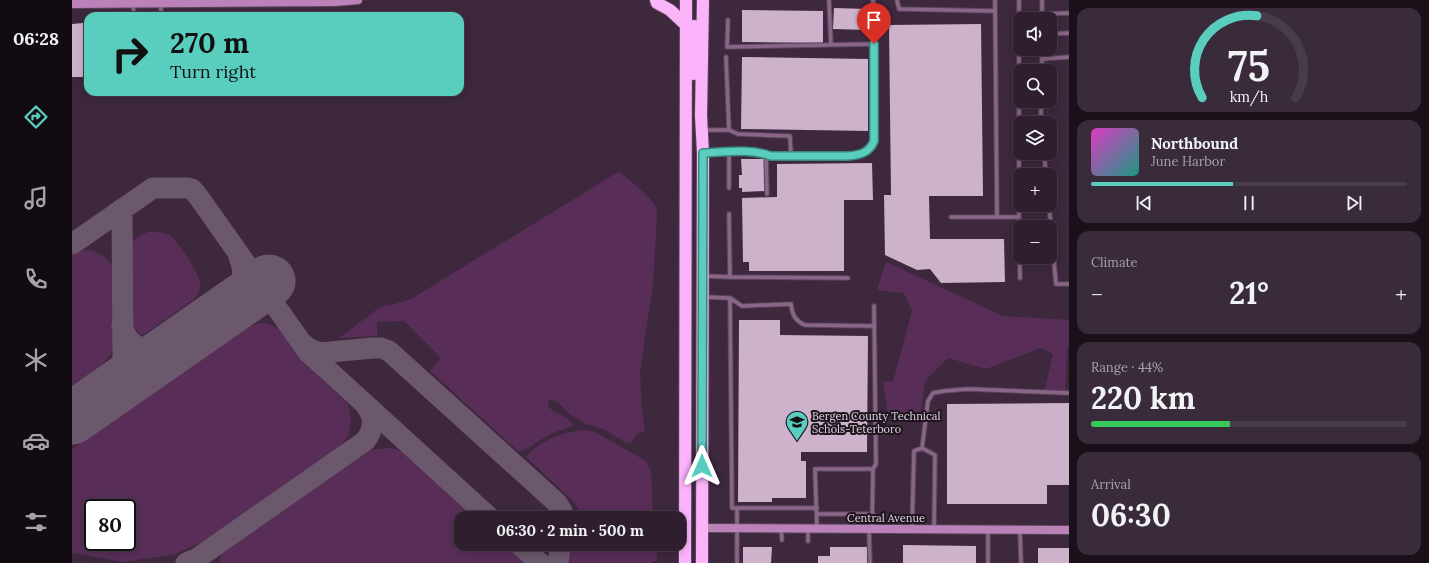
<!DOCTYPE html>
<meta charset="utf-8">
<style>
body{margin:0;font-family:Lora,serif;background:#3a2b3a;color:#f1f3f6;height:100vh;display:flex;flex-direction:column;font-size:15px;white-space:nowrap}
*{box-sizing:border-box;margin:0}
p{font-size:13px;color:#a7a2aa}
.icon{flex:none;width:22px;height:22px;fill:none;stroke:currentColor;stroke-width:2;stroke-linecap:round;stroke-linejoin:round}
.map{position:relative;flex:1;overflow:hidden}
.sheet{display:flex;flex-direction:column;gap:8px;padding:8px;background:#191019;width:360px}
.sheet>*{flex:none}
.hud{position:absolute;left:12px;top:12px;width:380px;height:84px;border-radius:12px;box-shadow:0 2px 10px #0003,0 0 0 1px #493c4a;background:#59cebe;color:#111;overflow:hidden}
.fabs{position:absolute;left:941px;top:12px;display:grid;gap:8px}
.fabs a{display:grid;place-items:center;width:44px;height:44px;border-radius:8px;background:#2e1e2e;box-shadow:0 2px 10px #0003,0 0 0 1px #493c4a;font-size:20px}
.speed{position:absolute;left:12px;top:499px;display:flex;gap:8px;font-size:20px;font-weight:700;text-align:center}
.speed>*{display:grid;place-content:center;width:52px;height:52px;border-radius:50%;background:#2e1e2e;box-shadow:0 2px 10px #0003,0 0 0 1px #493c4a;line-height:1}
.speed .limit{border:2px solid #111;border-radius:6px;background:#fff;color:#111}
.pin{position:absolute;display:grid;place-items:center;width:34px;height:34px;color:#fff;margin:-41px -17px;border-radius:50% 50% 50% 0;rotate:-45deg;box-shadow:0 0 4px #0007}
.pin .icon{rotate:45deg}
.me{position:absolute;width:44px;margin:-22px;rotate:0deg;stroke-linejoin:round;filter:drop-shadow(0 0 3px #0008)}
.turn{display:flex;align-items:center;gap:14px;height:84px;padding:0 20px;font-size:18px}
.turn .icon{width:52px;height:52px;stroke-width:2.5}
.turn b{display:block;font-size:28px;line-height:34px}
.big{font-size:30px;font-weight:700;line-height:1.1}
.sheet .widget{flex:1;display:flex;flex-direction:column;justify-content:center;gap:6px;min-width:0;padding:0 14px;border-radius:12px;background:#3a2b3a}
.sheet .dial{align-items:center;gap:0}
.dial svg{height:104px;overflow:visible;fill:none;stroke:#493c4a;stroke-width:7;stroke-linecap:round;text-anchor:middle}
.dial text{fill:#f1f3f6;stroke:none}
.song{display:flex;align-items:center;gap:12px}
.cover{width:48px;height:48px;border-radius:6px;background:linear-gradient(135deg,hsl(310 70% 55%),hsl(170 70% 35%))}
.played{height:4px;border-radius:2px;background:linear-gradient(90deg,#59cebe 45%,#493c4a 45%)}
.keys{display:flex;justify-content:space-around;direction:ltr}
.heat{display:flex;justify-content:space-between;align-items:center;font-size:22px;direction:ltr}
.charge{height:6px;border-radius:3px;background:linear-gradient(90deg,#34c759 44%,#493c4a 0)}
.trip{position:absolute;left:382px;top:511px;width:232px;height:40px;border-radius:12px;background:#2e1e2e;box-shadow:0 2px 10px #0003,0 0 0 1px #493c4a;font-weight:700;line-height:40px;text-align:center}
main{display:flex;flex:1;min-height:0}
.tabs{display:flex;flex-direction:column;width:72px;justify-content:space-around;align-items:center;background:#120c12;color:#a7a2aa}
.tabs .icon{width:28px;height:28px}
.tabs .current{color:#59cebe}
.tabs b{font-size:18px;color:#f1f3f6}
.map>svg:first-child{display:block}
.green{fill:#582e58;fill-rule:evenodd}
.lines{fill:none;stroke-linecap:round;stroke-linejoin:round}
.taxiway{stroke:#6c586c;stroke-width:21}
.runway{stroke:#6c586c;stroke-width:53}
.building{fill:#cdb2cc}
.lane-casing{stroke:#5a465a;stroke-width:5.5}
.secondary-casing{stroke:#5a465a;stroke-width:10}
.highway-casing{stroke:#5a465a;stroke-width:14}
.lane{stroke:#896588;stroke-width:3.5}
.secondary{stroke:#bb82ba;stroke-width:8}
.highway{stroke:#fbb3f9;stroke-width:12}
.route-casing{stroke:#3a867c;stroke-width:10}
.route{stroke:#59cebe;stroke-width:7}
.labels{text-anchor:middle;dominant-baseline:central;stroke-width:4;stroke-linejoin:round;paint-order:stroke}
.poi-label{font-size:11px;fill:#e0d1df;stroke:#1e151e;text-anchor:start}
.street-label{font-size:11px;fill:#e0d1df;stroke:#1e151e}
</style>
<main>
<nav class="tabs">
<b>06:28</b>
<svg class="icon current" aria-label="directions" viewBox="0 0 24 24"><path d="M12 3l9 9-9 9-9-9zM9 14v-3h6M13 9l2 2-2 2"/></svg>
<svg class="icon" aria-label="music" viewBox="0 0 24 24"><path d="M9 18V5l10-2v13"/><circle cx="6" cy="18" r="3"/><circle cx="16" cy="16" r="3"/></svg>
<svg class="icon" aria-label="phone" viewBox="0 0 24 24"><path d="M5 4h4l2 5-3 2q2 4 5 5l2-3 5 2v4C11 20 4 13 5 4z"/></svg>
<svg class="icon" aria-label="climate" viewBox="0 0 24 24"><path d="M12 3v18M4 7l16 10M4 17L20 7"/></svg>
<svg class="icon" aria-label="car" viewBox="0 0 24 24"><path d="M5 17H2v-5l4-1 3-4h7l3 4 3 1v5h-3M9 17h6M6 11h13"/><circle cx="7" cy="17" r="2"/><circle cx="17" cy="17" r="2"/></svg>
<svg class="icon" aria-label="filters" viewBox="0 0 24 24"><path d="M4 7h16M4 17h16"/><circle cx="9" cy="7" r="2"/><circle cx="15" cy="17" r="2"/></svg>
</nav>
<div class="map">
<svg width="997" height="563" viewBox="0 0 997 563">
<rect width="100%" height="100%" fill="#3d283d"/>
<path class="green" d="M 546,172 C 555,177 579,197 584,207 C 585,209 585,213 585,216 L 581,284 L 568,372 L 570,410 L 573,432 C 566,432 563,435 560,442 L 555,443 L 531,429 L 514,424 L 499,415 L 485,402 L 479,400 L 476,401 C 475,415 495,412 502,426 C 491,429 481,432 472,438 C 463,442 456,451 446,451 L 358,371 L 369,358 L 332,321 L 305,322 L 305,336 L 267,338 L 308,307 L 319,305 L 339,299 Z
M 76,232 C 84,232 93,232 100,237 C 105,241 109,249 113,254 C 122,269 137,285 121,300 L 71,335 L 67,333 L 61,325 L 60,242 L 71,234 Z
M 13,250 C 26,251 35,256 41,268 L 43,342 C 40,363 16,374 0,385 L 0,255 L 8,251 Z
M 814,262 L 931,316 L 997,320 L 997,348 L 995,348 L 993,396 L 972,393 L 981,354 L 969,348 L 914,369 L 876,358 L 853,381 L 848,415 L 816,415 L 811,382 L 821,382 L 840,311 L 832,293 L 805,290 Z
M 188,323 L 196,323 L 205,328 L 211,334 L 221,349 L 236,366 L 276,404 L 279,419 L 277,435 L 266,448 L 130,542 L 103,554 L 52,562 L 0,553 L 0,449 L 176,327 ZM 21,508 L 55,508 L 55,542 L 21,542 Z
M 514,430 L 523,432 L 574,461 L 579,472 L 581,518 L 505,518 L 506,509 L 502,502 L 454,457 C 471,438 490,433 514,430 Z
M 315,448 L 324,449 L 332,453 L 404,518 L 389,518 L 389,544 L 432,544 L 453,563 L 147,563 L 150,554 L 292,454 L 299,450 Z
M 500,544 L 567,544 L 567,547 L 574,550 L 577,548 L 578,544 L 584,544 L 585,561 L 580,561 L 580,563 L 497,563 Z"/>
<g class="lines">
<path class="taxiway" d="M 0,244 L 81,188 L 116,188 L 120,189 L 126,196 L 236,352 L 418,518
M 157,309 C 168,291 176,278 167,257
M 50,326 L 56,339 L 66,347 L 80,352 L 101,347
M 231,344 L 238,349 L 248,353 L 301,348 L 309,348 L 317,351 L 485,503 L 490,511 L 491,518
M 28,398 L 43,380 L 51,363 L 50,209
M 447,544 L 468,563
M 114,563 L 124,559 L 293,441 C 302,430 303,417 294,406
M 486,563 L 489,544"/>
<path class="runway" d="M 0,418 L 197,281"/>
</g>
<path class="building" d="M 762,8 L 795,9 L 795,30 L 761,29 Z
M 670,10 L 751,11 L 751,43 L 670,42 Z
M 11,23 L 11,31 L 16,30 L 16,77 L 0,77 L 0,24 Z
M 909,24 L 911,196 L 857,196 L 858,239 L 932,239 L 933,282 L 869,283 L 858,269 L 845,270 L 813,255 L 812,195 L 819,195 L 817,25 Z
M 670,57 L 796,59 L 796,131 L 669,129 Z
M 669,159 L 693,159 L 694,191 L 670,192 L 670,188 L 667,188 L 667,175 L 670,175 Z
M 800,163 L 801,200 L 772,200 L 772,271 L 677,271 L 677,262 L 671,262 L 670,198 L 705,197 L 705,164 Z
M 667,320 L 708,320 L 708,335 L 796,336 L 795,452 L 729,452 L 729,461 L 734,461 L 734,498 L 700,498 L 700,502 L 666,502 Z
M 997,403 L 997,485 L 975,485 L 975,504 L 875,504 L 875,404 Z
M 831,545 L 904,546 L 904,563 L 831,563 Z
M 671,547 L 700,547 L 699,563 L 671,563 Z
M 758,547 L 795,547 L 795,563 L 746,563 L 746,556 L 758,556 Z
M 966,548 L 997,548 L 997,563 L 966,563 Z"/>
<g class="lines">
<g class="lane-casing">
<path id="lane" d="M 757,0 L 759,45
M 825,0 L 827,9 L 923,11
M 923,0 L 925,216
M 947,0 L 947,217 L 948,278
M 61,4 L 62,16
M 89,4 L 89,16
M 970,14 L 997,13
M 970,19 L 970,0
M 656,20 L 655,47 L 802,44 L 801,0
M 978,34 L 997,33
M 654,57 L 657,130
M 970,59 L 997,57
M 970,71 L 970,49
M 969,123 L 969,101
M 631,130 L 657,130 L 666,134 L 718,136 L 719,156
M 632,153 C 654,152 678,148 699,156 L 776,156 C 788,155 797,153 802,141 L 802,44
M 972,153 L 974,175
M 694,154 L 695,194
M 657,188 L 657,152
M 977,205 L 984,284 L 997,284
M 879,217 L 947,217
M 632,276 L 658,277 L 657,214
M 658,277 L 776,278
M 632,297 L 658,298 L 670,306 L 719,304 C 720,314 723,321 733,325 L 802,326
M 658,298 L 660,508 L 745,508
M 850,448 L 856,401 L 861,393 L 872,391 L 896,389 L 997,393
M 745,514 L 801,514
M 745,528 L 743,469 L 801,469
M 800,528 L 801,469 L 804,464 L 802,306
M 840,528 L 842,451 L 850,448 L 863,455 L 862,529
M 709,529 L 710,540
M 797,529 L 798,563
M 916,531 L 916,563
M 948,531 L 949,563
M 736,541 L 736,529
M 665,563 L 665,508"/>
</g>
<g class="secondary-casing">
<path id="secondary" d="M 0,4 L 263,2 L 286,0
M 630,528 L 997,530"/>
</g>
<g class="highway-casing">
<path id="highway" d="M 584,0 L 585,3 L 598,10 L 614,25
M 622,26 L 622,74
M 613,563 L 614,0
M 630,563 L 631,153 L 629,116 L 631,0"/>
</g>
<use href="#lane" class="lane"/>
<use href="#secondary" class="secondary"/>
<use href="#highway" class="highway"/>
</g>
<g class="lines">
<g class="route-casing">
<path id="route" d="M 630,466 L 631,153 C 653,152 678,148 699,156 L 776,156 C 788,155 797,153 802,141 L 802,44"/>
</g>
<use href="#route" class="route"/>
</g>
<defs>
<g id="school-pin" transform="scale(1.15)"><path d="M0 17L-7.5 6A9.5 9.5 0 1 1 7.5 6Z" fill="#59cebe" stroke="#1e151e"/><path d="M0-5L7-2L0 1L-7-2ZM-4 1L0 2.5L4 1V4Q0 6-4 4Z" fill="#111"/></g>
</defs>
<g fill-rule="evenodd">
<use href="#school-pin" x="725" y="422"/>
</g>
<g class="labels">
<g class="poi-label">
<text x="740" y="416">Bergen County Technical<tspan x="740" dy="13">Schols-Teterboro</tspan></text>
</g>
<g class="street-label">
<text x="814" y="518">Central Avenue</text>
</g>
</g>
</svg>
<div class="fabs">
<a><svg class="icon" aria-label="sound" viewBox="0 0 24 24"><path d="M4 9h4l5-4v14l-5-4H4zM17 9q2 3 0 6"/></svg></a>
<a><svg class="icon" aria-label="search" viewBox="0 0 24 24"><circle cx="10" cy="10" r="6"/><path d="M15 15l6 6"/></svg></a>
<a><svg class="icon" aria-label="layers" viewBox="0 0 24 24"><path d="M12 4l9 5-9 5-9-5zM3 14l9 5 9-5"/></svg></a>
<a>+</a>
<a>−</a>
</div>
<div class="speed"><div class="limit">80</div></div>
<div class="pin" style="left:802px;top:44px;background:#d93025"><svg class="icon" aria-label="arrive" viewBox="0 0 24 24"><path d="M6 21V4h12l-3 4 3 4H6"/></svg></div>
<svg class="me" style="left:630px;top:466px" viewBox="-20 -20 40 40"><path d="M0-17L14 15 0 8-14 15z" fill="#59cebe" stroke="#fff" stroke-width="4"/></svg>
<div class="trip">06:30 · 2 min · 500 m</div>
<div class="hud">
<div class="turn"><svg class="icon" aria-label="right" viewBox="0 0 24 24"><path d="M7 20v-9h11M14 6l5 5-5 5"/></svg><div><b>270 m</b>Turn right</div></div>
</div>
</div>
<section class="sheet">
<div class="widget dial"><svg viewBox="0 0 100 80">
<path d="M14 69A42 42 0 1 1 86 69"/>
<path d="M14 69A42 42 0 0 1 56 6" stroke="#59cebe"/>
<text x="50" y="56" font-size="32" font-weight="700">75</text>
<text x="50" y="72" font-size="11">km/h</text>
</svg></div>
<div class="widget">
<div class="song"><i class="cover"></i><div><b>Northbound</b><p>June Harbor</p></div></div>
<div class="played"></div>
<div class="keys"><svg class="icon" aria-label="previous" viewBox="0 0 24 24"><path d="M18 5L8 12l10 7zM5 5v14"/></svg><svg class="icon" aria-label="pause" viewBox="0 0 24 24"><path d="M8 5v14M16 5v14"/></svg><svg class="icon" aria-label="next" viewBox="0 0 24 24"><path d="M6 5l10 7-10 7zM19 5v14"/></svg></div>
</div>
<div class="widget"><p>Climate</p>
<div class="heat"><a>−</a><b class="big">21°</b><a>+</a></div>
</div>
<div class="widget"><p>Range · 44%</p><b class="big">220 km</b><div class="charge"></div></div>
<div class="widget"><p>Arrival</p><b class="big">06:30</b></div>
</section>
</main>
